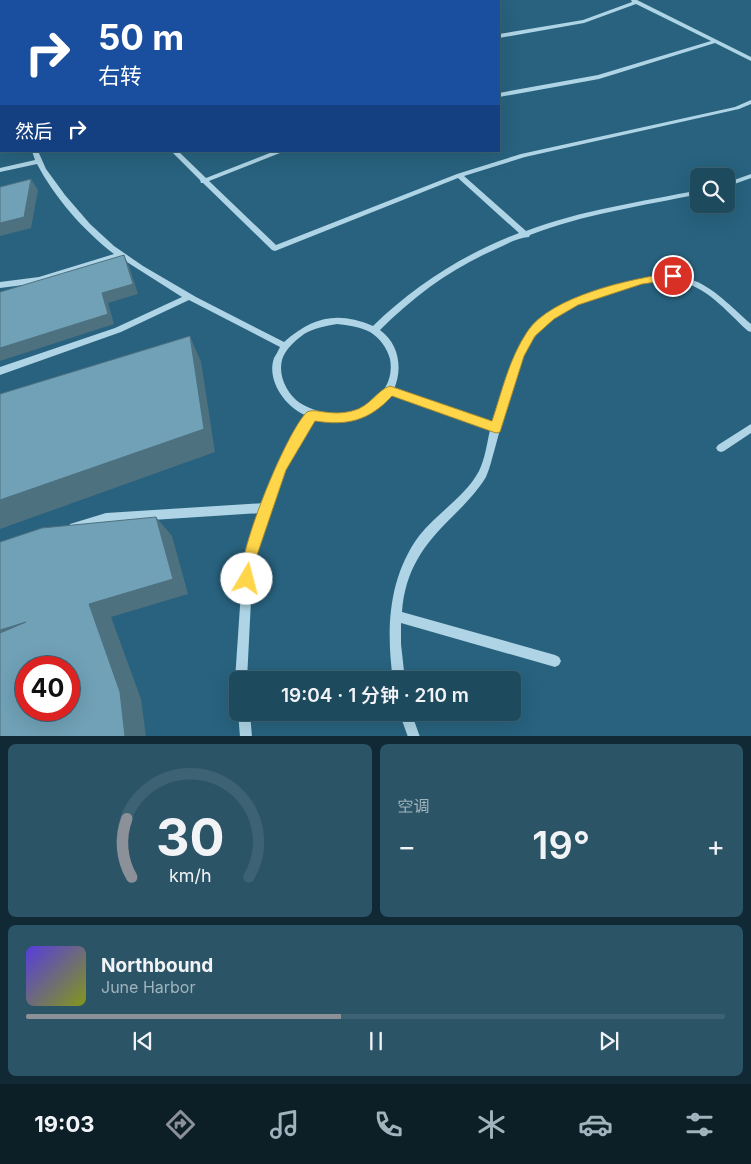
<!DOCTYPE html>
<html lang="zh">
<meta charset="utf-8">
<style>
body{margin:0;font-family:Inter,"Noto Sans SC",sans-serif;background:#2b5467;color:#f1f3f6;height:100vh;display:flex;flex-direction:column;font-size:19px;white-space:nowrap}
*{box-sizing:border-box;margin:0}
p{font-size:16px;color:#a1b3bc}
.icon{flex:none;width:28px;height:28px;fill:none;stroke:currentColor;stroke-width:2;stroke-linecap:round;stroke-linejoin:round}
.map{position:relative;height:736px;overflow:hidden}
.side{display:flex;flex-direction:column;gap:8px;padding:8px;background:#102934;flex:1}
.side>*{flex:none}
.guide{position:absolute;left:0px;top:0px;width:500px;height:152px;box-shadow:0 5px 20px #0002,0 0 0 1px #3c6273;background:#1a4fa0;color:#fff;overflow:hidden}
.controls{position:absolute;left:690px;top:168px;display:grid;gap:10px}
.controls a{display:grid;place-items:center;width:45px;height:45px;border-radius:8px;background:#1e4a5e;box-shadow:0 5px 20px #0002,0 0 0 1px #3c6273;font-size:25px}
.speed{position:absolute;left:15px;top:656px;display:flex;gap:10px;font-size:25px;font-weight:700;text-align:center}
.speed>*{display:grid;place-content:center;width:65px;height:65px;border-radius:50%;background:#1e4a5e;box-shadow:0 5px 20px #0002,0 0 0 1px #3c6273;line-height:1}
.speed .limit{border:8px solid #d22;background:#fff;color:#111}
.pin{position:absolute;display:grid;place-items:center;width:42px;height:42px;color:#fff;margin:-21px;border:2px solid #fff;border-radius:50%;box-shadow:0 1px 5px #0007}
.me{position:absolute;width:55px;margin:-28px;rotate:8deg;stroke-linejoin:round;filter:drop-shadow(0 0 4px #0008)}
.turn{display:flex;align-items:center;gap:18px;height:105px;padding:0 15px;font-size:22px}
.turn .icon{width:65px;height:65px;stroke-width:2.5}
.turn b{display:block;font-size:35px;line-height:42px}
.then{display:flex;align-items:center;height:48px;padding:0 15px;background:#0003;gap:10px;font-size:19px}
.big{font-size:38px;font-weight:600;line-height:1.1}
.side .tile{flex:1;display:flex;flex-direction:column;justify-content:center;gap:8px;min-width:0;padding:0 18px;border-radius:8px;background:#2b5467}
.side .dial{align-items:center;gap:0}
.dial svg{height:130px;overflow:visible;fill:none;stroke:#3c6273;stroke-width:7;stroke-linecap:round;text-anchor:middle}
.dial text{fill:#f1f3f6;stroke:none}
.song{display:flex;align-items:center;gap:15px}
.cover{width:60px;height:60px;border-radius:8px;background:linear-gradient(135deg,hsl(250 70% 55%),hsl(70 70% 35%))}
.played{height:5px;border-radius:2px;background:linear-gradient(90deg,#8c9099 45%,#3c6273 45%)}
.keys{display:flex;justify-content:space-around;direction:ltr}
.heat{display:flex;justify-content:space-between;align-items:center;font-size:28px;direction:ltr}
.side .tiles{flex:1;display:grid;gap:8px;grid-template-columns:1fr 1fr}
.tile:last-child{grid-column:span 2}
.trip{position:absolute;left:229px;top:671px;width:292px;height:50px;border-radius:8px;background:#1e4a5e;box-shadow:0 5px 20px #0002,0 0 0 1px #3c6273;font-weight:600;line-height:50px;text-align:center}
.menu{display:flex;height:80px;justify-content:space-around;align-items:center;background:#0c1e26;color:#a1b3bc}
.menu .icon{width:35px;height:35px}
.menu .current{color:#8c9099}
.menu b{font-size:22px;color:#f1f3f6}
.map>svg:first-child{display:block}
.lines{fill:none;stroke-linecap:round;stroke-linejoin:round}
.minor{fill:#aed4e5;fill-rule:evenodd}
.shaded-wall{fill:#4e7180}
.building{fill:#70a1b7;stroke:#4e7180;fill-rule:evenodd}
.route{fill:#ffd54a;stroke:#a68a30}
</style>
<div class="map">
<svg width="751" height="737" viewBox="0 0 751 737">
<rect width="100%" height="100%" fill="#28627e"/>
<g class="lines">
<path class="minor" d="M 39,0 L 43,0 L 43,1 L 39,1 Z
M 631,0 L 637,0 L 751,57 L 751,61 L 715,43 L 599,79 L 499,97 L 499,93 L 598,75 L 711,41 L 636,4 L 584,23 L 499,38 L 499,34 L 583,20 L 632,2 Z
M 751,100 L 751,104 L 739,109 L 525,157 L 464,176 L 526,231 C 581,210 641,202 699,190 L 699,194 C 642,206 584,214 530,235 L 529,237 C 517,238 507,244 496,249 C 452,268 414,296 380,330 C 399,344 403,368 394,389 L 493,423 C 515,338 533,305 623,283 C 644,277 668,271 690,279 C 714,287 732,308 751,324 L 751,332 L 748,331 C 730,315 710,290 685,283 C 652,274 580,298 552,319 C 541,328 531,341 524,354 C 509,383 504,417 495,448 C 492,458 490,468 486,477 C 477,492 464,505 452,517 C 423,545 405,571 402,612 L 555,655 L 559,657 L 561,661 L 559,665 L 555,667 L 401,623 L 401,644 L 405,680 L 393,680 C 386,630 388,578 419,536 C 437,513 465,497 479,471 C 485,459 487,443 490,430 L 390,395 C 374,418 341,427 315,419 L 300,441 L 285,470 L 253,561 L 247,680 L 238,680 L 238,685 L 235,680 L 243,561 L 260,513 L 106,523 L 74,533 L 70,532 L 69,528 L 70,524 L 106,513 L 264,503 C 275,471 287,444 307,416 C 286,408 266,381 274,358 C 276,355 278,351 280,347 L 189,300 L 121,332 L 0,375 L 0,367 L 115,328 L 182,297 L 119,257 L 39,283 L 0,288 L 0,282 L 39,277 L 114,254 C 83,230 55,198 37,164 L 0,172 L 0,168 L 35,160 L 32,151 L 38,151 L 46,169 L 65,195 L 90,224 L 114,246 L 143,266 L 196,297 L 284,342 C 313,317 337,311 373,326 C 415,285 464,254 519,233 L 458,178 L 275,251 L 272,250 L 203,183 L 201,183 L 200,180 L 171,151 L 178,151 L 206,178 L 275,151 L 285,151 L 209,181 L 276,245 L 457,174 L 521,154 L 735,107 ZM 337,324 C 348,325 360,327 370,332 C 380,338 387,348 390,359 C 396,392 365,413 336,413 C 322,413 312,410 300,403 C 287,394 278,376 282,360 C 285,349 296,340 304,334 C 314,328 326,326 337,324 Z
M 0,108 L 1,108 L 1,112 L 0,112 Z
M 751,174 L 751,178 L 726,187 L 726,183 Z
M 751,424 L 751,433 L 724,451 L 721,452 L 718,451 L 716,448 L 718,445 Z
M 238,712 L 250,712 L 252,737 L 240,737 Z
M 399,712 L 411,712 L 420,737 L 408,737 Z"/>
</g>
<path class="shaded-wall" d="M 0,23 L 1,23 L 1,40 L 0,40 Z
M 1,55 L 1,72 L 0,73 L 0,58 Z
M 31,179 L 38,190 L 31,228 L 0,236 L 0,223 Z
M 124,255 L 129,266 L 138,294 L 108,303 L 114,324 L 0,361 L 0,348 L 102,293 Z
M 190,336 L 201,362 L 215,452 L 0,529 L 0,500 Z
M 156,517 L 172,536 L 188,594 L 111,617 L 141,699 L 146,737 L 125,737 L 89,604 Z
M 26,622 L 0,651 L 0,630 Z"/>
<path class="building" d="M 9,0 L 15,0 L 16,1 L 1,1 L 1,23 L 0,23 L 0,1 Z
M 0,38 L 1,38 L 1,55 L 0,58 Z
M 31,179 L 24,217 L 0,223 L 0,187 Z
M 124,255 L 133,284 L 102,293 L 108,314 L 0,348 L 0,292 Z
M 190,336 L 204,429 L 0,500 L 0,394 Z
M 156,517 L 173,579 L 89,604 L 120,692 L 125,737 L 0,737 L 0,633 L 26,622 L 0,630 L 0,542 L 42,528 ZM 26,668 L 69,668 L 69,710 L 26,710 Z"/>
<path class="route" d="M 673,273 L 677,274 L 677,279 L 642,284 L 578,305 L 554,319 L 535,336 L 524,356 L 500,432 L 496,433 L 392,396 C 369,421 347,426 315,421 L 286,470 L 255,561 L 252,584 L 247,586 L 242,584 C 233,561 287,430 307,412 C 311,410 315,411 318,411 C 330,413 340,414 352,411 C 370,407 377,390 390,386 L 492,421 C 502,391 509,359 527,332 C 550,296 633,278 673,273 Z"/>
</svg>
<div class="controls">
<a><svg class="icon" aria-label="search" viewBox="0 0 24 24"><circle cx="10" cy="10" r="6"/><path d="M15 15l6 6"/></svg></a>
</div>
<div class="speed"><div class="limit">40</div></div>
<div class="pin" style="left:673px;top:276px;background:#d93025"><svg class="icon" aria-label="arrive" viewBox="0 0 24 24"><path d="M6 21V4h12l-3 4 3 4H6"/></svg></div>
<svg class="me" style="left:247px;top:579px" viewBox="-20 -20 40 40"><circle r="19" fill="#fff"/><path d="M0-13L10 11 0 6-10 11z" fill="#ffd54a"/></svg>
<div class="trip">19:04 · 1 分钟 · 210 m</div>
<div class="guide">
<div class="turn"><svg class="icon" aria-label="right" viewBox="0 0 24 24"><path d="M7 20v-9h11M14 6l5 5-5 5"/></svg><div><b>50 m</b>右转</div></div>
<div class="then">然后<svg class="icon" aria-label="right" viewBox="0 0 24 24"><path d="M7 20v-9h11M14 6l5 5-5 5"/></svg></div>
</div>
</div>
<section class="side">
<div class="tiles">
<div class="tile dial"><svg viewBox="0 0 100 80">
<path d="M14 69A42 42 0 1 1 86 69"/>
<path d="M14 69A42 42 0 0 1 11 33" stroke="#8c9099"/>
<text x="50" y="56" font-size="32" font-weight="700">30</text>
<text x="50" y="72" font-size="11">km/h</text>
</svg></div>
<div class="tile"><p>空调</p>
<div class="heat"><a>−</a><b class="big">19°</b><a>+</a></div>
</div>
<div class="tile">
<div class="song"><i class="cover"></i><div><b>Northbound</b><p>June Harbor</p></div></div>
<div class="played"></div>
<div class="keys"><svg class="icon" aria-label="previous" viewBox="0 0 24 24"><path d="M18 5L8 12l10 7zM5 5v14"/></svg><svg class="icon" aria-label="pause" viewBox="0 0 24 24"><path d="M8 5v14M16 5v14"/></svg><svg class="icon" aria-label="next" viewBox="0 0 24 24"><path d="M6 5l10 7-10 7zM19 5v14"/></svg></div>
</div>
</div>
</section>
<nav class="menu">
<b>19:03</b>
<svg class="icon current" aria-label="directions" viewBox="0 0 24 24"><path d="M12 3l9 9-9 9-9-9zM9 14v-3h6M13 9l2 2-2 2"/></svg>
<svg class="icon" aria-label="music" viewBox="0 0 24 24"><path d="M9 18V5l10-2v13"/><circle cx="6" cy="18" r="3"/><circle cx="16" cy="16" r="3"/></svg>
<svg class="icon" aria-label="phone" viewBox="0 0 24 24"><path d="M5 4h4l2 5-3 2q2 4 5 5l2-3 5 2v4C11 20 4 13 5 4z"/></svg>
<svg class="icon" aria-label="climate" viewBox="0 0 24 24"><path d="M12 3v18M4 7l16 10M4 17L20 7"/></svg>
<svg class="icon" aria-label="car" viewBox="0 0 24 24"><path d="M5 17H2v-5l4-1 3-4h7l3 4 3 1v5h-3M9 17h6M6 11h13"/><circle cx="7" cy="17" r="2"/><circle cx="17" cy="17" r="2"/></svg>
<svg class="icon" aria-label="filters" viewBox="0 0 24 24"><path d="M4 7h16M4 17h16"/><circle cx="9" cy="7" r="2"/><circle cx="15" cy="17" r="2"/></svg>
</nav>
